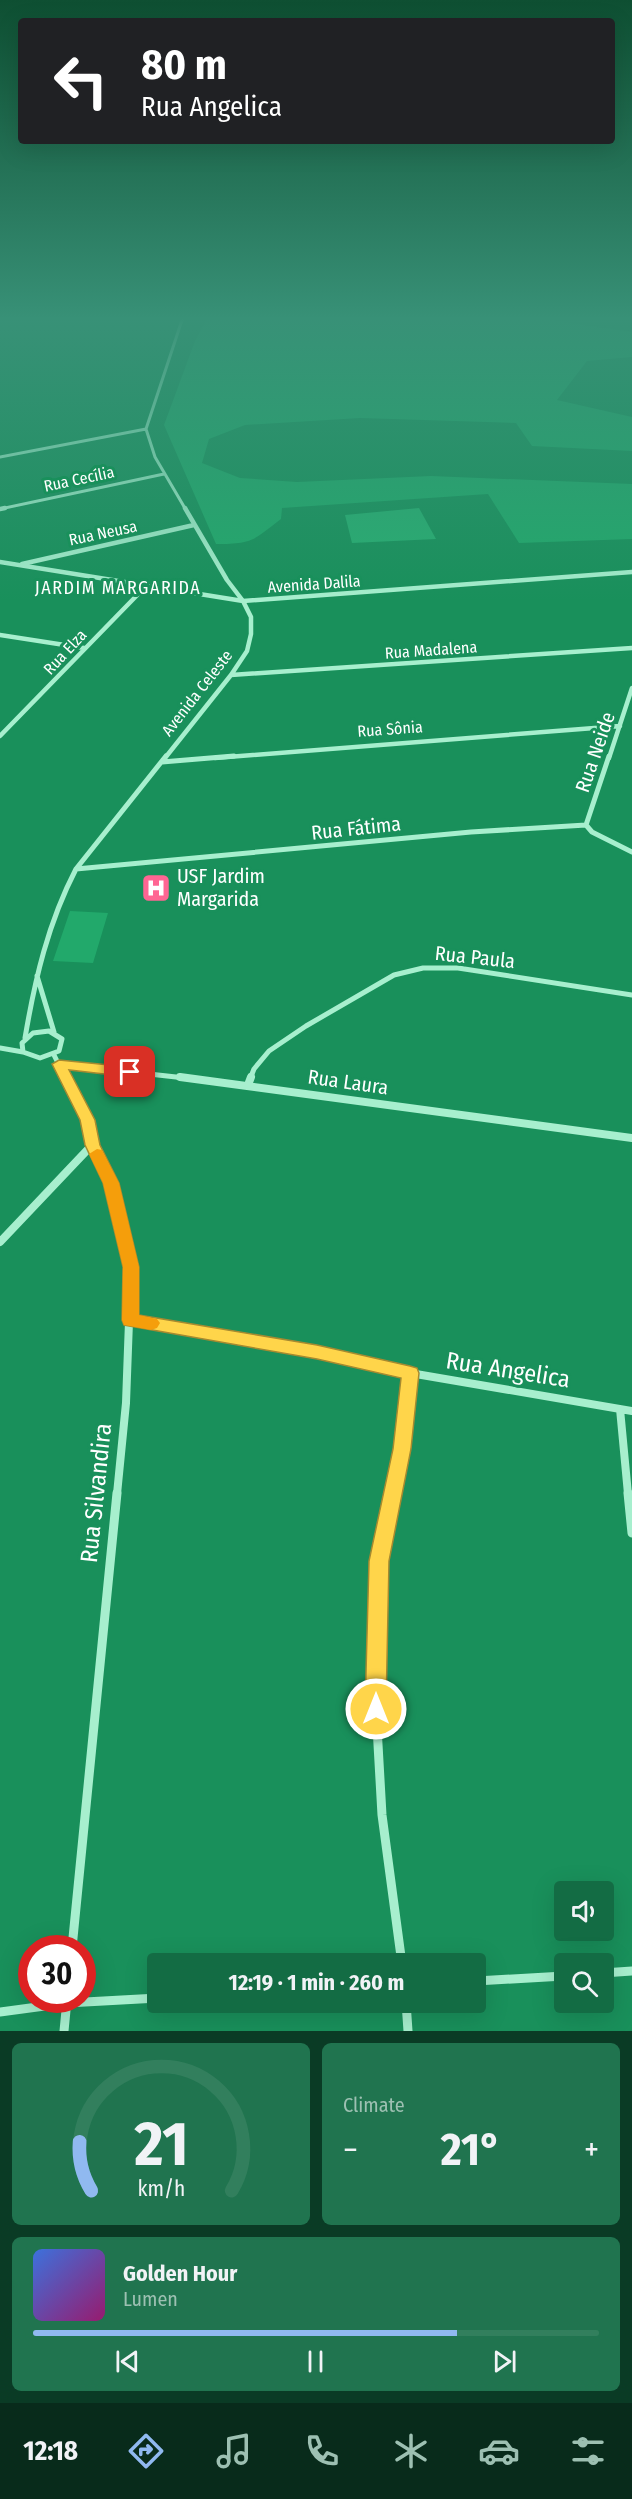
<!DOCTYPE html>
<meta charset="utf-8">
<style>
body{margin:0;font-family:"Fira Sans Condensed",sans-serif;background:#20744f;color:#f1f3f6;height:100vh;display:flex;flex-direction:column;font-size:22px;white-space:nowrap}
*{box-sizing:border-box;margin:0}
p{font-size:20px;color:#9dc0b2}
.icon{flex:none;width:33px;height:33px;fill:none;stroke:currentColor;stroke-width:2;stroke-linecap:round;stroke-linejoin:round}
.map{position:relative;height:2031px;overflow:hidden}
.panel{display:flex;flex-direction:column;gap:12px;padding:12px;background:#0a3b25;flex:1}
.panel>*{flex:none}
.top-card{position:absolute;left:18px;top:18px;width:597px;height:126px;border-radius:6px;box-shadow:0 6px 24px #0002;background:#202124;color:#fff;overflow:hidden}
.fabs{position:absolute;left:554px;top:1881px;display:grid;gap:12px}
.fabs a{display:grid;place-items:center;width:60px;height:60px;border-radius:6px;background:#136c44;box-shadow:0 6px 24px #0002;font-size:30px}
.speed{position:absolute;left:18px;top:1935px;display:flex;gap:12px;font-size:30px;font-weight:700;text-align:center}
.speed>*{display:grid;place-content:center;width:78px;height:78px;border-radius:50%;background:#136c44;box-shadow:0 6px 24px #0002;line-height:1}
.speed .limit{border:9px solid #d22;background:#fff;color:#111}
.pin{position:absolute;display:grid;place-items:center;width:51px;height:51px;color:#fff;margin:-26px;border-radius:12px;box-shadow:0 3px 9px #0006}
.me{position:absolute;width:66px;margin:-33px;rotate:0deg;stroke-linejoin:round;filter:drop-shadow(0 0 4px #0008)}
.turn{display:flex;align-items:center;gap:21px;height:126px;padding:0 24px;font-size:27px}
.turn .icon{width:78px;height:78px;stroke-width:2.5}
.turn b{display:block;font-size:42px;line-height:51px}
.big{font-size:45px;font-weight:700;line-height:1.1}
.panel .tile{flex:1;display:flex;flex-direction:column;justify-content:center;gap:9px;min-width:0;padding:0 21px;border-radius:9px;background:#20744f}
.panel .dial{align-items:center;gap:0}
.dial svg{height:156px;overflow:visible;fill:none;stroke:#327f5d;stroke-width:7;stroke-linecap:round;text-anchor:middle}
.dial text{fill:#f1f3f6;stroke:none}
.song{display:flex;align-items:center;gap:18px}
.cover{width:72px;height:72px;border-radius:9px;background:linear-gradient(135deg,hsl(220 70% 55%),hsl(320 70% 35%))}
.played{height:6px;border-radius:3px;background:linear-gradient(90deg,#90b9f0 75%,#327f5d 75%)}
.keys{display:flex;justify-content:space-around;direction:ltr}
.heat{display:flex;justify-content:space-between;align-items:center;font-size:33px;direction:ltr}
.panel .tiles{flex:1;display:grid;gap:12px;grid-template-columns:1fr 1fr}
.tile:last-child{grid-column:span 2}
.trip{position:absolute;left:147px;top:1953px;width:339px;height:60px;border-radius:6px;background:#136c44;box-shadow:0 6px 24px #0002;font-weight:700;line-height:60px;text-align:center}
.tab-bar{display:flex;height:96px;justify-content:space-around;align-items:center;background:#082b1b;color:#9dc0b2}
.tab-bar .icon{width:42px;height:42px}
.tab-bar .active{color:#90b9f0}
.tab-bar b{font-size:27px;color:#f1f3f6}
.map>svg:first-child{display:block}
.green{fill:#22a96b}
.building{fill:#28ae71}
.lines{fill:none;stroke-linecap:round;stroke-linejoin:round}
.minor-far4{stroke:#a7efce;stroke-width:3}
.minor-far3{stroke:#a7efce;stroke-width:4.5}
.minor-far2{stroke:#a7efce;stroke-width:5}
.minor-far1{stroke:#a7efce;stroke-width:8}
.minor{stroke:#a7efce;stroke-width:9}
.route{fill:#ffd54a;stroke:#a68a30;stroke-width:1.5}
.slow{fill:#f59e0b}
.labels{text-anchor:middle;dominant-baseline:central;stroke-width:6;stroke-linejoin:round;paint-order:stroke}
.far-street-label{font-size:16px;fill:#fff;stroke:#19905b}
.far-quarter-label{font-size:18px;letter-spacing:1.5px;fill:#fff;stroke:#19905b}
.street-label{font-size:20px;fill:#fff;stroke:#19905b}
.poi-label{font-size:20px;fill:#fff;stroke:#19905b;text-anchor:start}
.near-street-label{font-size:24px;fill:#fff;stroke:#19905b}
</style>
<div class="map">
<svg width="632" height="2031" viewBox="0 0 632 2031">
<rect width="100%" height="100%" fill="#19905b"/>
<path class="green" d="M 208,317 L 556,317 L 555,321 L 632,332 L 632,357 L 587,361 L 557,400 L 632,417 L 632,451 L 532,446 L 516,423 L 360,418 L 245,425 L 209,439 L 202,463 L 240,478 L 297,482 L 431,476 L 632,484 L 632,539 L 519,543 L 488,494 L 282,508 L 281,519 C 253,540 254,544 216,544 L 164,425 L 195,341 Z
M 70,911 L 108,913 L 93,963 L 53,961 Z"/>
<path class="building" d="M 419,508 L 436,539 L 352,543 L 345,515 Z"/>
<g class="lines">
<path class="minor-far4" d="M 183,317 L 146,429 L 155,457 L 186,510
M 0,457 L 146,429
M 0,509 L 164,474"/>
<path class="minor-far3" d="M 0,509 L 5,508
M 0,562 L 243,601 L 632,572
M 22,564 L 194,525
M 0,635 L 84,648
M 231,675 L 632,648
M 0,736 L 147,585
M 165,758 L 231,675 L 247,651 L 251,634 L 251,617 L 243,601 L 227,580 L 185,508
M 215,758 L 620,726
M 609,758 L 632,688"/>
<path class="minor-far2" d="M 162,762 L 234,756
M 586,825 L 609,756
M 586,825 L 592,832 L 632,852
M 76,869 L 471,832 L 586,825
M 37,976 L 54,1032
M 49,1031 L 62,1039 L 59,1051 L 40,1058 L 23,1052 L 22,1043 L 33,1033 Z
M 25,1038 C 35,979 48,923 76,869 L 166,756
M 0,1048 L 23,1052
M 54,1055 L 66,1079
M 59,1064 L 194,1079
M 250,1079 L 254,1069 L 269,1051 L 306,1026 L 394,975 L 423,968 L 458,968 L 632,995"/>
<path class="minor-far1" d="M 65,1077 L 87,1120 L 92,1145 L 111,1183 L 131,1267 L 126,1403 L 117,1494
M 180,1077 L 632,1138
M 248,1085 L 251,1077
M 0,1242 L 92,1145
M 130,1320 L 221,1334 L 410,1373 L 632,1411
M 620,1409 L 628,1494
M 393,1494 L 402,1449 L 410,1373"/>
<path class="minor" d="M 393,1493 L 379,1561 L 376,1709 L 382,1815 L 402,1964
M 628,1493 L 632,1533
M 72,1948 L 117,1493
M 603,1973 L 632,1971
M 476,1981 L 564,1976
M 406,2002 L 408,2031
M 0,2012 L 67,2003 L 158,1998
M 64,2031 L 67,2000"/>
</g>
<linearGradient id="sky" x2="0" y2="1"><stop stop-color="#0e4f32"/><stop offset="0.53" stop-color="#389177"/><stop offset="1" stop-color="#389177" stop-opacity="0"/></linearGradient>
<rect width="632" height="601" fill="url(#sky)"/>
<path class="route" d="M 59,1060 L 130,1067 L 137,1072 L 130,1077 L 69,1070 L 95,1120 L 100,1145 L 119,1183 L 139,1267 L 139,1315 L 317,1345 L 410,1366 L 417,1368 L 419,1373 L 411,1449 L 389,1561 L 386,1709 L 383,1716 L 376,1719 L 368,1716 L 365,1709 L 369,1561 L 393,1449 L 401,1378 L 317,1359 L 124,1325 L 122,1320 L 123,1267 L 103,1183 L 85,1145 L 80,1120 L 52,1064 Z"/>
<path class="slow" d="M 97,1149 L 102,1150 L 119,1183 L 139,1267 L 139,1315 L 157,1319 L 160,1323 L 157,1328 L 151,1330 L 124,1325 L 122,1320 L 123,1267 L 103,1183 L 89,1154 Z"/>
<defs>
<g id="hospital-square" transform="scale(1.5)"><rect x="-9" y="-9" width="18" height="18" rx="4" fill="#ff6593" stroke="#19905b"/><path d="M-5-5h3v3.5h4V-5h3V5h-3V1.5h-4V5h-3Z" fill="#fff"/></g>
</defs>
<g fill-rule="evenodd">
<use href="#hospital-square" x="156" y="888"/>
</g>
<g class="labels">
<g class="far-street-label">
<text transform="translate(79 479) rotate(-12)">Rua Cecília</text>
<text transform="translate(103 533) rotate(-12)">Rua Neusa</text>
<text transform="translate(314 584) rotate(-4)">Avenida Dalila</text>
<text transform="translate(431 650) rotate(-4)">Rua Madalena</text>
<text transform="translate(65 652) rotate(-47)">Rua Elza</text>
<text transform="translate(197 693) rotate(-52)">Avenida Celeste</text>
<text transform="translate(390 729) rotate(-4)">Rua Sônia</text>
</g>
<g class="far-quarter-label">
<text x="118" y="588">JARDIM MARGARIDA</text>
</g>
<g class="street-label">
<text transform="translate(595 752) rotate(-71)">Rua Neide</text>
<text transform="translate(356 828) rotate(-6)">Rua Fátima</text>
<text transform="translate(475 957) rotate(6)">Rua Paula</text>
<text transform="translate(348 1082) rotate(8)">Rua Laura</text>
</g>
<g class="poi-label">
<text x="177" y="876">USF Jardim<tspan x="177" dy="23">Margarida</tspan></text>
</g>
<g class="near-street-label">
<text transform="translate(508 1370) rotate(9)">Rua Angelica</text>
<text transform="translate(96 1493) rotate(-84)">Rua Silvandira</text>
</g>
</g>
</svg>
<div class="fabs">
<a><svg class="icon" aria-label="sound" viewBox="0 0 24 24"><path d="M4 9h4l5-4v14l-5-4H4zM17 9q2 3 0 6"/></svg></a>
<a><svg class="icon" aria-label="search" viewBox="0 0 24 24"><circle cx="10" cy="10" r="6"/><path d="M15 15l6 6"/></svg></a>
</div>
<div class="speed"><div class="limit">30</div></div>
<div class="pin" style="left:130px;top:1072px;background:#d93025"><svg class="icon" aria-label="arrive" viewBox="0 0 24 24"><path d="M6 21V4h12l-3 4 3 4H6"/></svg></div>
<svg class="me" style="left:376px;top:1709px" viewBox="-20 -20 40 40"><circle r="17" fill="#ffd54a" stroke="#fff" stroke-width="3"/><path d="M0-11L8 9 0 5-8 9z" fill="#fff"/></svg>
<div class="trip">12:19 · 1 min · 260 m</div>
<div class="top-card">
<div class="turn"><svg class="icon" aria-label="left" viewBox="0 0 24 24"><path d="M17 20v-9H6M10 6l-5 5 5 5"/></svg><div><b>80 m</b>Rua Angelica</div></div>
</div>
</div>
<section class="panel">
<div class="tiles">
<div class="tile dial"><svg viewBox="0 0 100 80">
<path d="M14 69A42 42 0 1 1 86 69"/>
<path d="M14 69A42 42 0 0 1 8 44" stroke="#90b9f0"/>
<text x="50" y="56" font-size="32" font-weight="700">21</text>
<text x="50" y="72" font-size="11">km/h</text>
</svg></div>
<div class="tile"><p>Climate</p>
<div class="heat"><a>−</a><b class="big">21°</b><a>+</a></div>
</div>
<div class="tile">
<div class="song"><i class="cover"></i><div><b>Golden Hour</b><p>Lumen</p></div></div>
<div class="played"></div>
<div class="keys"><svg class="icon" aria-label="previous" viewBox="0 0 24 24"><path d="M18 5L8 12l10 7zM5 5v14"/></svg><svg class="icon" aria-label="pause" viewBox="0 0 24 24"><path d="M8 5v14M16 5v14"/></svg><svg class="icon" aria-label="next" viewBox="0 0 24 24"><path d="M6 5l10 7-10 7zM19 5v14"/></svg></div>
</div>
</div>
</section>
<nav class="tab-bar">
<b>12:18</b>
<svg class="icon active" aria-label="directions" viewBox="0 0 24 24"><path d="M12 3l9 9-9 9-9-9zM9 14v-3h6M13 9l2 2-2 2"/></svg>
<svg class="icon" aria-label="music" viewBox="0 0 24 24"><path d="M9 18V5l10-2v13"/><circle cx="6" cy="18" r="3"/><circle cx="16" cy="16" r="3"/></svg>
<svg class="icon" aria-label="phone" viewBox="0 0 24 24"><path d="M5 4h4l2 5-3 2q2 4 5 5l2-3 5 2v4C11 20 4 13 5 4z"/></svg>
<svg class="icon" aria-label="climate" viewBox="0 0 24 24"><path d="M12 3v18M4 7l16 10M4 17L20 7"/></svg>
<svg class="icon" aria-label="car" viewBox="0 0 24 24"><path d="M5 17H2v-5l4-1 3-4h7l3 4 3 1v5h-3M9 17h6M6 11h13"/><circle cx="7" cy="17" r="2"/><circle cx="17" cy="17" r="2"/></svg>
<svg class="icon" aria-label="filters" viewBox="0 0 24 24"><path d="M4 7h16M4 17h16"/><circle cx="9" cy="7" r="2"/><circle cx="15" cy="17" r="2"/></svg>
</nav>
